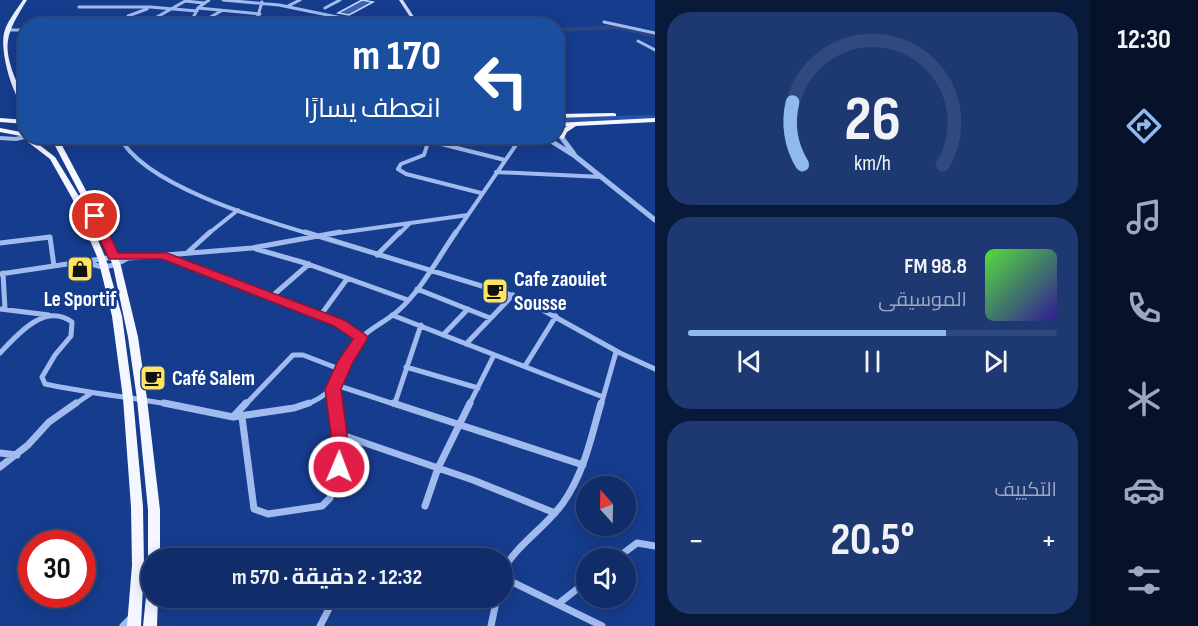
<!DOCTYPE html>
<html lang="ar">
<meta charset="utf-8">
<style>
body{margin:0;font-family:"Sofia Sans Condensed",Cairo,sans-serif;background:#1e3972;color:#f1f3f6;direction:rtl;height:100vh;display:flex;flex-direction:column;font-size:22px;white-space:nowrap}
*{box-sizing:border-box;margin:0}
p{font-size:20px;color:#9ca8c1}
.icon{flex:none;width:33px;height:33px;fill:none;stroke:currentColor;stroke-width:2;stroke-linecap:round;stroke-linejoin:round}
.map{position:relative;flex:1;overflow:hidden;direction:ltr}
.sheet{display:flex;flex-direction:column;gap:12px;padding:12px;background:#09193a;width:435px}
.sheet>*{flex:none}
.top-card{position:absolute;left:18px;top:18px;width:546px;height:126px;border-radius:24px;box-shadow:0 3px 15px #0003,0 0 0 2px #30497e;direction:rtl;background:#1a4fa0;color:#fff;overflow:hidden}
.needle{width:39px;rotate:340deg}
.tools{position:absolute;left:576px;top:476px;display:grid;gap:12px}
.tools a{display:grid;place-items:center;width:60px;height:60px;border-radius:50%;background:#102d6a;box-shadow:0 3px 15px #0003,0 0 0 2px #30497e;font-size:30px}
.speed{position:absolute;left:18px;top:530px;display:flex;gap:12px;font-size:30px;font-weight:700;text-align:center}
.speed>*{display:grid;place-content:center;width:78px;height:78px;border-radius:50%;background:#102d6a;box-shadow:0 3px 15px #0003,0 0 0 2px #30497e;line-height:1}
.speed .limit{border:9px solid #d22;background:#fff;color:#111}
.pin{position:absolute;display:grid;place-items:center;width:51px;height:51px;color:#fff;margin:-26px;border:3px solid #fff;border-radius:50%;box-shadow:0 2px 6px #0007}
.me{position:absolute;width:66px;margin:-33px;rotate:1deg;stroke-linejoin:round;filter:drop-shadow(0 0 4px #0008)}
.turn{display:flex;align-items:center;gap:21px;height:126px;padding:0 24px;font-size:27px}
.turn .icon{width:78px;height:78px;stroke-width:2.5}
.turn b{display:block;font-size:42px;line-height:51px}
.big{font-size:45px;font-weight:700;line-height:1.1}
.sheet .card{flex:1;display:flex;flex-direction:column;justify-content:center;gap:9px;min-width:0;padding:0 21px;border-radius:24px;background:#1e3972}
.sheet .dial{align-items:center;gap:0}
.dial svg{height:156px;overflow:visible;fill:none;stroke:#30497e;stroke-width:7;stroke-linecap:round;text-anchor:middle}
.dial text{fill:#f1f3f6;stroke:none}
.song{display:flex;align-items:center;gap:18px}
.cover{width:72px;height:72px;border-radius:9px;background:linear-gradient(135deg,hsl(110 70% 55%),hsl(250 70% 35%))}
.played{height:6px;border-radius:3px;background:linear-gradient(90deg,#90b9f0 70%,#30497e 70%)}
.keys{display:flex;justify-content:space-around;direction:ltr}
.heat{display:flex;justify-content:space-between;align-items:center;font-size:33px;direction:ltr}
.trip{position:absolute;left:141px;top:548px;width:372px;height:60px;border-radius:30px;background:#102d6a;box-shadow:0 3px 15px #0003,0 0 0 2px #30497e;font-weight:700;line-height:60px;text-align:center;direction:rtl}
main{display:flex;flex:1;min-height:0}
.menu{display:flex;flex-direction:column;width:108px;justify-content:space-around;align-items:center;background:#06122a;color:#9ca8c1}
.menu .icon{width:42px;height:42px}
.menu .on{color:#90b9f0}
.menu b{font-size:27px;color:#f1f3f6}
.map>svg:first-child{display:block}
.green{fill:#2953ab}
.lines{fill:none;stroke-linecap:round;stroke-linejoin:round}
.river{fill:#2b4683;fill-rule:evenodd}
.building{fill:#3b62b3;stroke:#c7d8fb;stroke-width:1.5}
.minor-far3{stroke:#a1bbef;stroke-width:3}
.minor-far2{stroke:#a1bbef;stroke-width:4}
.minor-far1{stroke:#a1bbef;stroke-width:5}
.minor{stroke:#a1bbef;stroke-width:7}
.tertiary{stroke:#a1bbef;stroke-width:5}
.secondary{fill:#cedcfb;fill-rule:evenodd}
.primary{fill:#e9efff;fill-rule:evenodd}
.trunk{fill:#f4f7ff;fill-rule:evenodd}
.route{fill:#e11d48;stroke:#92132f;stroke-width:1.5}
.labels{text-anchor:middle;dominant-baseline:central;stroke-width:6;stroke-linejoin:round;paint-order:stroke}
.poi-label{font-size:21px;font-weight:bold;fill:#fff;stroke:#163c8d;text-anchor:start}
</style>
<main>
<nav class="menu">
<b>12:30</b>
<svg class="icon on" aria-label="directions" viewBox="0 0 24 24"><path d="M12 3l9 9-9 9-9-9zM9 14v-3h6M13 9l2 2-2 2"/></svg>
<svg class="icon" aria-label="music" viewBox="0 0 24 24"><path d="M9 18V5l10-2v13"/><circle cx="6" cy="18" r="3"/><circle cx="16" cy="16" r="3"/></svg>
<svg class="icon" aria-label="phone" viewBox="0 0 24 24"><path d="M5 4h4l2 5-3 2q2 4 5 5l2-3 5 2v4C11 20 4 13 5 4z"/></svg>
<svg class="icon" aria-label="climate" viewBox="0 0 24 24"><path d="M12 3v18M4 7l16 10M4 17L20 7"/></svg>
<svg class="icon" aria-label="car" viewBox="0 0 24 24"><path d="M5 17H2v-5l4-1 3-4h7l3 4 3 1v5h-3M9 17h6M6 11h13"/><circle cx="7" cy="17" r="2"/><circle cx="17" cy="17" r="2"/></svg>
<svg class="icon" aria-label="filters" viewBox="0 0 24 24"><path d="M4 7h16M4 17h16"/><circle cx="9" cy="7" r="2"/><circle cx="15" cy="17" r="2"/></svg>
</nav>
<section class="sheet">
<div class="card dial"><svg viewBox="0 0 100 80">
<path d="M14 69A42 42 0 1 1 86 69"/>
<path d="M14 69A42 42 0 0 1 9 37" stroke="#90b9f0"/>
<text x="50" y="56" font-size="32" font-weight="700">26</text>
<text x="50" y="72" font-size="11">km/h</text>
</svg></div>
<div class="card">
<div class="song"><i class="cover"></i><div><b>98.8 FM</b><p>الموسيقى</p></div></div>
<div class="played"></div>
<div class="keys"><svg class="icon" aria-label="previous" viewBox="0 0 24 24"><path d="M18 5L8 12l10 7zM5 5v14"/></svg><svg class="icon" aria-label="pause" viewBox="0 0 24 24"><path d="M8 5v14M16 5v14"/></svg><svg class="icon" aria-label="next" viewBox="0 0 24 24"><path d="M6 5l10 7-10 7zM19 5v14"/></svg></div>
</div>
<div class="card"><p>التكييف</p>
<div class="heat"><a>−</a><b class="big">20.5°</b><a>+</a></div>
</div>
</section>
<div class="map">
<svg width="655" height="626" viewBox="0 0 655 626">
<rect width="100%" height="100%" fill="#163c8d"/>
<path class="green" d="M 655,115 L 655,119 L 557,125 L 556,117 Z"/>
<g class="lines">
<path class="river" d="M 617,25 L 655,34 L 655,38 L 617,29 L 556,32 L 556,28 Z"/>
</g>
<path class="building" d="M 362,0 L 373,2 L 349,15 L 338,13 Z"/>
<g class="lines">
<path class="minor-far3" d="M 223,0 L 279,5 L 381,26
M 185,1 L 204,3
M 288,6 L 300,0
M 79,7 L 150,7 L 197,11
M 198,8 L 260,14
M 325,8 L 340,0
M 128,16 L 147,9
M 604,22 L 655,33
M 106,26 L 114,20 L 123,18 L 191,22
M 141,26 L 187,0
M 189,26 L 198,8 L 209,0
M 195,26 L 221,11
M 255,26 L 262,2
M 8,30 L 26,30
M 638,41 L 655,50"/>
<path class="minor-far2" d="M 119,136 C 143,185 259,219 310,234
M 430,136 L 424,155 L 401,164 L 398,169 L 406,174 L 481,193
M 0,138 L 16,139 L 29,136
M 429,141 L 505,160
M 496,172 L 602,177
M 208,234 L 238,210
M 331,234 L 468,215
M 399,234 L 410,223
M 455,234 L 522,136"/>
<path class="minor-far1" d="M 305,232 L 521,298 L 620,353 L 655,369
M 0,243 L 50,237 L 54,266
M 256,249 L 305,263 L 408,300
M 187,253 L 210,232
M 377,255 L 400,232
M 165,256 L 292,307 L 339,323 L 361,338
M 86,261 C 101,270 114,267 128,258
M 3,273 L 5,309
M 0,274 L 114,257 L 129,258 L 252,248 L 340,232
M 417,289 L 490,318
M 270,298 L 309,264
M 0,309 L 49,315
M 392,315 L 603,397
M 320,316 L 347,279
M 444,334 L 468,309
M 466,344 L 513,295
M 0,353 C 18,334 45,302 72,322 L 71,336 L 55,355 L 42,377 L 45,384 C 87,393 129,397 172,405
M 525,366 L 556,316
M 406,367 L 478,388
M 336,385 L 397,405
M 333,389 L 335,405
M 395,403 L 421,325
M 74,405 L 90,394
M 245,405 L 293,355 L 303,355 L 342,370
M 304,405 C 345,392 336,364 361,338 C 372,327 387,321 399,310 C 422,289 438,258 456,232
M 469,405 L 494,355
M 601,405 L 616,352"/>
<path class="minor" d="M 164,403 L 233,417 L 294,408 L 309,403
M 393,403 L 583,465
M 233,417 L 246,403
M 242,417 L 254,509 L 268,514 L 322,506 L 330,498 L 338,470 L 335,403
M 339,434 L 473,480 L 555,513
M 0,453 L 17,455
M 0,467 L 28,445 L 49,422 L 76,403
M 425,506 L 438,468 L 470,403
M 617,558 L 637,543 L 655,546
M 502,572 C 516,545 545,528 563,503 C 584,473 591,438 601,403
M 502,577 L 602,626
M 558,604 L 586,582
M 123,626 L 132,617
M 320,626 L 335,597
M 491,626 L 497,597"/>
<path class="tertiary" d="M 556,130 L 574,154
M 543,136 L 575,156 L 655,220"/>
<path class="secondary" d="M 399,0 L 403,0 L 420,26 L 416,26 Z"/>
<path class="primary" d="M 23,0 L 27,0 C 6,34 1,44 17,83 C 21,92 26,100 26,110 C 12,96 0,52 4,33 C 7,21 16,11 23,0 Z"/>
<path class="trunk" d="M 614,113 L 616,114 L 616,116 L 556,118 L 556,114 Z
M 0,118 L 26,120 L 26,124 L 0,122 Z
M 655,118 L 655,122 L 576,126 L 567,132 L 564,138 L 562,139 L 559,137 L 562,130 L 567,126 L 556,127 L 556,123 Z
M 0,128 L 26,133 L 26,136 L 45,136 L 33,138 L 33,140 L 55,157 L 80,198 L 106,259 L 122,316 L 133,398 L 143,507 L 144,565 L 141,626 L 127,626 L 132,565 L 131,507 L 123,398 L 112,316 L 98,259 L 72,198 L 50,159 L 28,142 L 26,137 L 0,132 Z
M 50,136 L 57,136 L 108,232 L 121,266 L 138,337 L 147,399 L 160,510 L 160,558 L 152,558 L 152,562 L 148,558 L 148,510 L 137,399 L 128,337 L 113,266 L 100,232 Z
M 152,591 L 152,597 L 158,597 L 157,626 L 143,626 L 146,597 L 147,593 Z"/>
</g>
<path class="route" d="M 95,212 L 101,216 L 118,253 L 167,253 L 344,320 L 366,335 L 368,338 L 353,362 L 341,389 L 347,434 L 347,467 L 345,471 L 339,473 L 333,471 L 330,467 L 331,434 L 325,389 L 338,361 L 353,339 L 334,326 L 162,259 L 109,259 L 89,216 Z"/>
<defs>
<g id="shop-square" transform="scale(1.35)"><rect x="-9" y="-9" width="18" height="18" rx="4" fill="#ffe45f" stroke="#163c8d"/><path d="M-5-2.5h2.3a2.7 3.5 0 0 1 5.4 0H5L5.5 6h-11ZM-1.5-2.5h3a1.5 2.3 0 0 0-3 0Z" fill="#111"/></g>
<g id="cafe-square" transform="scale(1.35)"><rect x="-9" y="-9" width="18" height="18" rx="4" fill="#ffe45f" stroke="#163c8d"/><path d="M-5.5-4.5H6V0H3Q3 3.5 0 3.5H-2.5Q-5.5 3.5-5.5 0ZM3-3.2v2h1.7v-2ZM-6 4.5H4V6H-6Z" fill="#111"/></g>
</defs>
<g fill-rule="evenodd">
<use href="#shop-square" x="80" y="269"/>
<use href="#cafe-square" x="495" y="291"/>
<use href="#cafe-square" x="153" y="378"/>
</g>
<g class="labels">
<g class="poi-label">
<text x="514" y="279">Cafe zaouiet<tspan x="514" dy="24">Sousse</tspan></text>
<text x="80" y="299" text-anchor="middle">Le Sportif</text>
<text x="172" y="378">Café Salem</text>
</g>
</g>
</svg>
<div class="tools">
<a><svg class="needle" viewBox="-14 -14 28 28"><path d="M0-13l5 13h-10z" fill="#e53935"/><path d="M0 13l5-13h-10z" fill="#9ca8c1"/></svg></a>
<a><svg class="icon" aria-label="sound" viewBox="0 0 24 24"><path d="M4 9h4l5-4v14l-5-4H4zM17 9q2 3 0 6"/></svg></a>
</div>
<div class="speed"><div class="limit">30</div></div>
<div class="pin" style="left:95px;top:216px;background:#d93025"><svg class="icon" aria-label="arrive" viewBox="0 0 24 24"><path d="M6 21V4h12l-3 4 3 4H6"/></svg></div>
<svg class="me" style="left:339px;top:467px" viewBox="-20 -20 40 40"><circle r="17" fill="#e11d48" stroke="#fff" stroke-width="3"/><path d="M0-11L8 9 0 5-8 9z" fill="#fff"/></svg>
<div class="trip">12:32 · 2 دقيقة · 570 m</div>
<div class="top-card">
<div class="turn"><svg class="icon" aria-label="left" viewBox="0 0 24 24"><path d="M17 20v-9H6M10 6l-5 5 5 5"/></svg><div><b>170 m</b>انعطف يسارًا</div></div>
</div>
</div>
</main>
